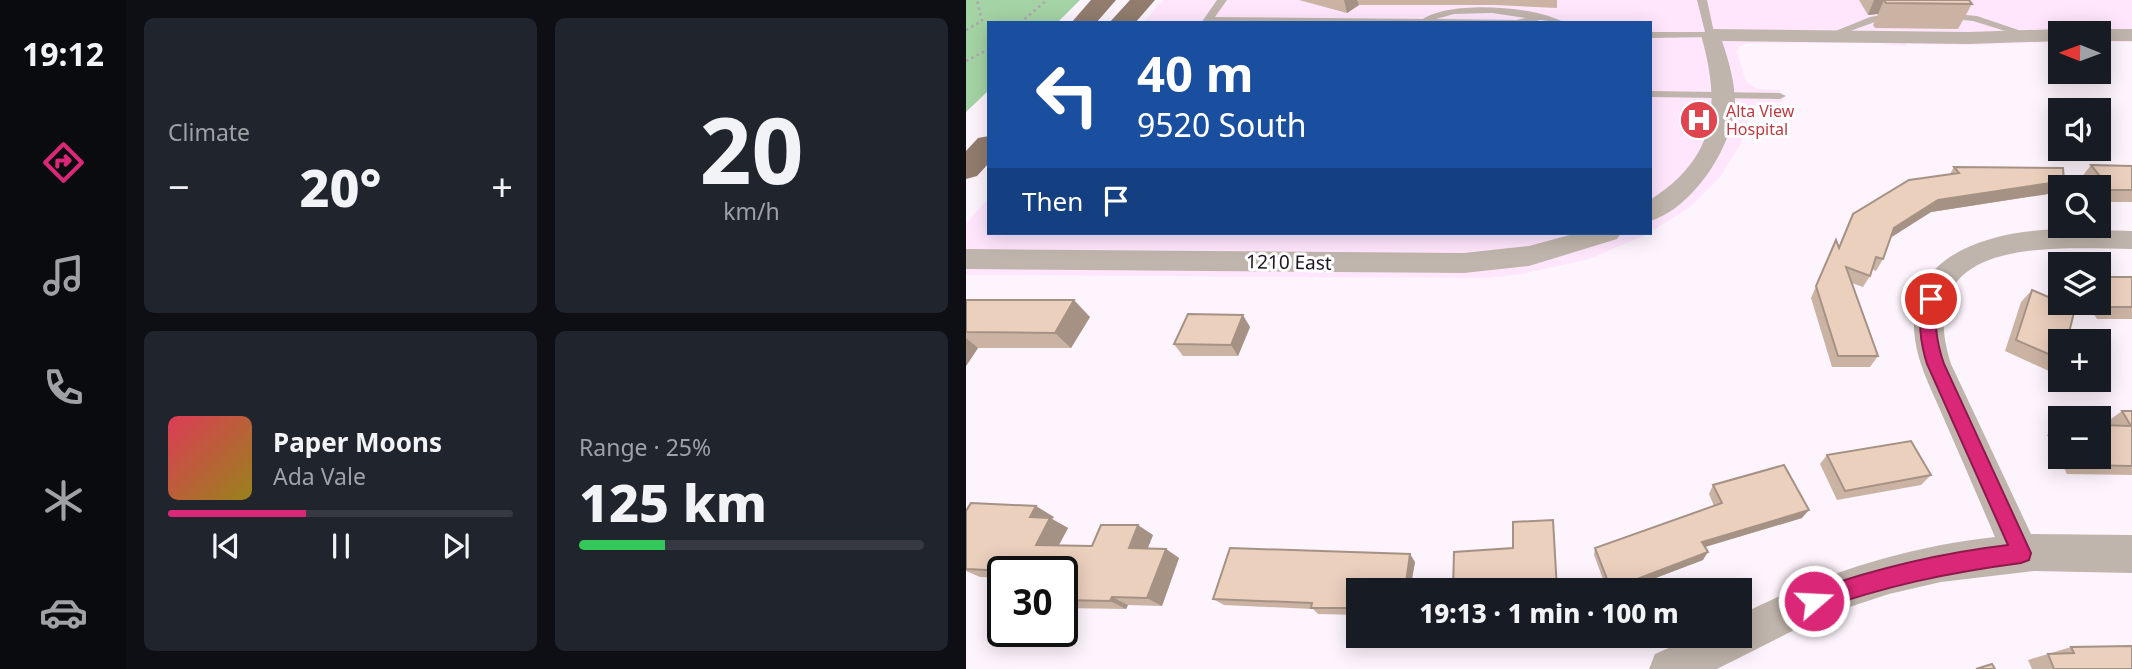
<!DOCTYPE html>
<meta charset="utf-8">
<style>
body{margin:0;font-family:"Noto Sans",sans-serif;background:#20242c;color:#f1f3f6;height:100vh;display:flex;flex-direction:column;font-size:26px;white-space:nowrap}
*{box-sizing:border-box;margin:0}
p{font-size:23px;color:#9ea1a6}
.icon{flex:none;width:38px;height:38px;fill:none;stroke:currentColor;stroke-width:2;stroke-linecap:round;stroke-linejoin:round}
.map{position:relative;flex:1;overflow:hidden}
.drawer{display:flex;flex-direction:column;gap:18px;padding:18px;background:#0d0f14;width:840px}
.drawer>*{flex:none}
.top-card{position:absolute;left:21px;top:21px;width:665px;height:214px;border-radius:0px;box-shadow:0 4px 18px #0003;background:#1a4fa0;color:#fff;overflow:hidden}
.needle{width:46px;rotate:271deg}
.tools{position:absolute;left:1082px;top:21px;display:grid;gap:14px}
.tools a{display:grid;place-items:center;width:63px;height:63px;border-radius:0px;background:#171b24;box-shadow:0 4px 18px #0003;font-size:35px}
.speed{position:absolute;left:21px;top:556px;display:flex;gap:14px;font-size:35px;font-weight:700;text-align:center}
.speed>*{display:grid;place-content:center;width:91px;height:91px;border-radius:50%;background:#171b24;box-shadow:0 4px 18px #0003;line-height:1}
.speed .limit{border:4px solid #111;border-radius:10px;background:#fff;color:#111}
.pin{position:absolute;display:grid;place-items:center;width:60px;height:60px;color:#fff;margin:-30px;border:4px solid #fff;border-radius:50%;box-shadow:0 2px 7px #0007}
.me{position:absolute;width:77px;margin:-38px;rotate:71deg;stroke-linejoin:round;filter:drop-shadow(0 0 5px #0008)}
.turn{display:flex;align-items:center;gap:24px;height:147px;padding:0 35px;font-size:32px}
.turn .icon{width:91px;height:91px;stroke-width:2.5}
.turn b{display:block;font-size:49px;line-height:60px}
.then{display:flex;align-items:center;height:66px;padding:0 35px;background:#0003;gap:14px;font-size:26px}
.big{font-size:52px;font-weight:800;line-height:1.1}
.drawer .tile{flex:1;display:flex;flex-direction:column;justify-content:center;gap:10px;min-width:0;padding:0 24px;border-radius:10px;background:#20242c}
.drawer .dial{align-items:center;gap:0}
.dial b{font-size:91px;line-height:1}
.song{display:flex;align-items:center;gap:21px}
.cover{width:84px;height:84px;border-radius:10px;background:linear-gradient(135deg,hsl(350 70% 55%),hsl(50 70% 35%))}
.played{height:7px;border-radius:4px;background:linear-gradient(90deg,#db2777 40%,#363941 40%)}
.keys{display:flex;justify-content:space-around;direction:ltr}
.heat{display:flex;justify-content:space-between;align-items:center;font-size:38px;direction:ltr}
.charge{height:10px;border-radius:5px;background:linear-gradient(90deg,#34c759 25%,#363941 0)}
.drawer .tiles{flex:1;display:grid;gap:18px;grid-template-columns:repeat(2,1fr)}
.trip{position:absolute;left:380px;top:578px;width:406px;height:70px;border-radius:0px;background:#171b24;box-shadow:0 4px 18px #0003;font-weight:800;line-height:70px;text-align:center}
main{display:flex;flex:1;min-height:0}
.tab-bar{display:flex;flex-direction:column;width:126px;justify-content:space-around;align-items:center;background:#090b0e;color:#9ea1a6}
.tab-bar .icon{width:49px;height:49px}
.tab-bar .on{color:#db2777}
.tab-bar b{font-size:32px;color:#f1f3f6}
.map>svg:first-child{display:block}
.built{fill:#ffe6fd}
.green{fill:#a4d3a5}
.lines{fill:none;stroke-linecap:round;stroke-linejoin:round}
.path{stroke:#aea5ae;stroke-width:2.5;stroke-dasharray:2.5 3.5;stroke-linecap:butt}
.lane{fill:#c0b5ac;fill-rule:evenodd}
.street{fill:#c0b5ac;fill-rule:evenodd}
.primary{fill:#917c6d;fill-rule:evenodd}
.wall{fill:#cbb3a3}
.shaded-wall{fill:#a59285}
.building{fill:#ecd0be;stroke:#a59285;stroke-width:2}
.route{fill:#db2777;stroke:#8e194d;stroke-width:2}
.labels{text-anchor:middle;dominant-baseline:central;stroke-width:6;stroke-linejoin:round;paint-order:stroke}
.far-health-label{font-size:16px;fill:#be3a42;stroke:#fff;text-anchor:start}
.street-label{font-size:19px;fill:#1f171f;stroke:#fff}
</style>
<main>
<nav class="tab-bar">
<b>19:12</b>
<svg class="icon on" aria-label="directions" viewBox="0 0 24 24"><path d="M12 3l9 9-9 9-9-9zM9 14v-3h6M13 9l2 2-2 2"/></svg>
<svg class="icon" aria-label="music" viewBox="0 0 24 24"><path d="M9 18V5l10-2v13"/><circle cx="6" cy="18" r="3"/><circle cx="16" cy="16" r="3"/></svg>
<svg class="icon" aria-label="phone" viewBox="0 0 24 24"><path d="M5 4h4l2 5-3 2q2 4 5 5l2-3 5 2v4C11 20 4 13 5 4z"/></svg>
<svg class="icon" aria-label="climate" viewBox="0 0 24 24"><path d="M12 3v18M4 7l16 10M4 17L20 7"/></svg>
<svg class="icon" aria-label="car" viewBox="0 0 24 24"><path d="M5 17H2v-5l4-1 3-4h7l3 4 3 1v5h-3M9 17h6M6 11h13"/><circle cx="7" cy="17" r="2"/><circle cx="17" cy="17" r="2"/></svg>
</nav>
<section class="drawer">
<div class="tiles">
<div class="tile"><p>Climate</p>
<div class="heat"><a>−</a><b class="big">20°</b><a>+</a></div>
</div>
<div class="tile dial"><b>20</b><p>km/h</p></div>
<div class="tile">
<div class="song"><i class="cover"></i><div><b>Paper Moons</b><p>Ada Vale</p></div></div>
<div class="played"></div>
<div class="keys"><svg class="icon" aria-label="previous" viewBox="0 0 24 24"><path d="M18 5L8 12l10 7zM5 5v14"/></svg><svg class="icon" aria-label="pause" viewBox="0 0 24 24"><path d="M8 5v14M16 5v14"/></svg><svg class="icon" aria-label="next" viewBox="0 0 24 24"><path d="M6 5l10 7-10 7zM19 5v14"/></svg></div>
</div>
<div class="tile"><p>Range · 25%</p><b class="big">125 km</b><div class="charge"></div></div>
</div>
</section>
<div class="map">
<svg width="1166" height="669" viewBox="0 0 1166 669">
<rect width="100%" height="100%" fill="#fef4fd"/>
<path class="built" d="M 197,0 L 1166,0 L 1166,42 L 1132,42 L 1132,33 L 1094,33 L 1094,42 L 1002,45 L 946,44 L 944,42 L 940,43 L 942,46 L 919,45 L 917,43 L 781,43 L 773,47 L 771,52 L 780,82 L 791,89 L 813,90 L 818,102 L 793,103 L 785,107 L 775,143 L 755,176 L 724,207 L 684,232 L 684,23 L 177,23 Z
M 23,197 L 23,233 L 684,233 L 623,259 L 556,274 L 521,278 L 0,275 L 0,224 Z"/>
<path class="green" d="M 0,0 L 114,0 L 91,23 L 23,23 L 23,90 L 0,112 Z"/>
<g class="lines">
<path class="path" d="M 54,23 L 81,0
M 0,30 L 16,21 L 11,0
M 0,61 L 23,49"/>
<path class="lane" d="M 251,0 L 261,0 L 249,17 L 457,19 C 485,0 572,6 599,23 L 574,20 L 564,23 L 235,23 ZM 526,13 L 560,18 L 550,20 L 470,19 L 488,14 Z
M 731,0 L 741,0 L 749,37 L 684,38 L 684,32 L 739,32 Z
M 929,13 L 934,16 L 932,18 L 909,22 L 862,39 L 857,36 L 904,17 Z
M 980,13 L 1011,16 L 1070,36 L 1065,39 L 1007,21 L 977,18 L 975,16 Z
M 684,91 L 814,93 L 820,96 L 814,99 L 684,97 Z"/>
<path class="street" d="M 745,29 L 1003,32 L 1094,29 L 1102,33 L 1094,33 L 1094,41 L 1003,44 L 756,41 C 763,62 769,82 769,104 C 767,147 726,209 684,221 L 684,200 C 751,157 755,106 735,35 Z
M 1132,29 L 1166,29 L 1166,41 L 1132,41 L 1132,33 L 1124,33 Z
M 1093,229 L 1166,231 L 1166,249 C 1084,248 944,235 985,364 L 1065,534 L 1166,535 L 1166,573 L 1068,571 L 975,582 L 923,594 L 856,616 L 751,669 L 683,669 L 689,654 L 732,635 L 774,635 L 774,615 C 855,574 938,547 1029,537 C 1012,497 995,458 978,419 C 966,390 949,360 948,328 C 945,249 1032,231 1093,229 Z
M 611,233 L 655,233 L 651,239 L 563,266 L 498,273 L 0,269 L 0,249 L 498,253 L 563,246 Z"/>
<path class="primary" d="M 125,0 L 150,0 L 130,23 L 105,23 Z
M 164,0 L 189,0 L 169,23 L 143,23 Z
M 23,136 L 23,163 L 11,176 L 0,179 L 0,151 L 12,138 Z"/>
</g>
<path class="wall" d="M 333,0 L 591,0 L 591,8 L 529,5 L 393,5 L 381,13 Z
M 893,0 L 1003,0 L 1006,4 L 992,29 L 909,28 L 907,25 L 912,14 L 902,15 Z
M 1125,165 L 1166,166 L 1166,202 L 1135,202 L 1132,199 L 1132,187 L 1123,187 L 1115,178 Z
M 988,167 L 1088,193 L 965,212 L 925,237 L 917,259 L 910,271 L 906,269 L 904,276 L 897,287 L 886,283 L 912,356 L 904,367 L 866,367 L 845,298 L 870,240 L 873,247 L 887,214 L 984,174 Z
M 1132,277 L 1166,277 L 1166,319 L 1131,319 L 1120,303 L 1132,303 Z
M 1066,290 L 1094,341 L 1094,362 L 1083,371 L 1039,351 L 1055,302 Z
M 0,300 L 124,317 L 105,348 L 12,348 L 0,366 Z
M 284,327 L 272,356 L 217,356 L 208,344 Z
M 1156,411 L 1166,411 L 1166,475 L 1101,474 L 1081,435 L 1094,425 L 1094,457 L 1132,457 L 1144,426 L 1142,421 Z
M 861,455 L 965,475 L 955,485 L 871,500 L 854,464 Z
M 747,485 L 836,518 L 739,547 L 737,560 L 658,590 L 641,590 L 628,555 L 629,548 L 748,506 L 743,494 Z
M 0,511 L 88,517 L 86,519 L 102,528 L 93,545 L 126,546 L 187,535 L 182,548 L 200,549 L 213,558 L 196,606 L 162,605 L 160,609 L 96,608 L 96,572 L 37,572 L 37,578 L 14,577 L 0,571 Z
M 449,562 L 444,590 L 392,590 L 392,615 L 352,614 L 347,609 L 258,605 L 247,599 Z
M 1105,647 L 1166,669 L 1066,669 L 1062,660 Z"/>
<path class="shaded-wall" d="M 378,0 L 391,0 L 393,5 L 381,13 Z
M 908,0 L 918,0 L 912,14 L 902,15 Z
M 1098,181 L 1088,193 L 965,212 L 921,240 L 928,228 L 972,200 Z
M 108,300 L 124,317 L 105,348 L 89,333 Z
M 277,315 L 284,327 L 272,356 L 265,345 Z
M 0,338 L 12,348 L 0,366 Z
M 70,506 L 88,517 L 86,519 L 102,528 L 88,554 L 70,545 L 64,517 Z
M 843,510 L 836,518 L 732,549 L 736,542 Z
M 172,525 L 187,535 L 178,557 L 163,548 Z
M 200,549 L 213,558 L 196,606 L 181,598 Z
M 742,552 L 737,560 L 658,590 L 644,590 L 645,589 Z
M 444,554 L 449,562 L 444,590 L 439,590 Z
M 146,597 L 162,605 L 160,609 L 144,601 Z"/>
<path class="building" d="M 918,0 L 1003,0 L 1006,4 L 920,3 Z
M 1125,165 L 1166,166 L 1166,190 L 1145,190 Z
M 988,167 L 1097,168 L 1098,181 L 972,200 L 928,228 L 917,259 L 910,257 L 904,276 L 880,267 L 912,356 L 872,356 L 850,286 L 870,240 L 873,248 L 887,214 L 943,180 L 993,173 Z
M 1132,277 L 1166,277 L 1166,307 L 1143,307 L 1132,291 Z
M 1066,290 L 1094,302 L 1094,303 L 1097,303 L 1109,308 L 1101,341 L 1094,341 L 1094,359 L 1050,340 Z
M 0,300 L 108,300 L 89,333 L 0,332 Z
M 222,314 L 277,315 L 265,345 L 208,344 Z
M 1156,411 L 1166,411 L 1166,466 L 1115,465 L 1111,457 L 1132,457 L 1132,425 L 1165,426 Z
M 945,441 L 965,475 L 879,491 L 861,455 Z
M 818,465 L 843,510 L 736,542 L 742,552 L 645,589 L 629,548 L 756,503 L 747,485 Z
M 5,503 L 70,506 L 64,517 L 84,518 L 70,545 L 126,546 L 135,525 L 172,525 L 163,548 L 200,549 L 181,598 L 146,597 L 144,601 L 96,600 L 96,572 L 63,572 L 0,569 L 0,511 Z
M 587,520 L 591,590 L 487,590 L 488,552 L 547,548 L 547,522 Z
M 264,548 L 444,554 L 439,590 L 392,590 L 392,608 L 345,608 L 346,603 L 247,599 Z
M 1166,646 L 1166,669 L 1088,669 L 1082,654 L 1108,653 L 1105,647 Z
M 1026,664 L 1029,669 L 1010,669 Z"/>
<path class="route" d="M 965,293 L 972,299 C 968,323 970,341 978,364 L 1065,553 L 1063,560 L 1055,563 C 979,573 920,586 848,611 L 840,608 L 837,601 L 840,593 L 848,590 C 912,568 974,553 1042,545 L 961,364 C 954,341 952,323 957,299 Z"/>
<defs>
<g id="hospital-disc" transform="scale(2.0125)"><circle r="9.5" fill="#e0444e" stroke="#fff"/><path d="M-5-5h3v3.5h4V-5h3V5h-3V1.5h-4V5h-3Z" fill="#fff"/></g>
</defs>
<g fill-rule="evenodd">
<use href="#hospital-disc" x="733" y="120"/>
</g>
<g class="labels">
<g class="far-health-label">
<text x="760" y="111">Alta View<tspan x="760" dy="18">Hospital</tspan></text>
</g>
<g class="street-label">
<text transform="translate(323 262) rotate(1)">1210 East</text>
</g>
</g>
</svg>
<div class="tools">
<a><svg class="needle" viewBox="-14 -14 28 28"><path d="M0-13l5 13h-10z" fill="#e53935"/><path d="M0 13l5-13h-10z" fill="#9ea1a6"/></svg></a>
<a><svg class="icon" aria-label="sound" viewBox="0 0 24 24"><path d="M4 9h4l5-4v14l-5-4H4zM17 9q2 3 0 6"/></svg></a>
<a><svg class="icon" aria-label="search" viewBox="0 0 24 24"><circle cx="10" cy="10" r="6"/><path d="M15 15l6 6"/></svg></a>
<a><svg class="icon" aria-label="layers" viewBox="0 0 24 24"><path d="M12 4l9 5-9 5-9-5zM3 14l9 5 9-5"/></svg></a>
<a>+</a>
<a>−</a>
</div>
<div class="speed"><div class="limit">30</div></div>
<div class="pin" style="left:965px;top:299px;background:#d93025"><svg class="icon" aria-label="arrive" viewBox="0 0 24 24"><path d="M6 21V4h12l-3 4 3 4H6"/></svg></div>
<svg class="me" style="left:848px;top:601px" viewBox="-20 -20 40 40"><circle r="17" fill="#db2777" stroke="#fff" stroke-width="3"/><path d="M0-11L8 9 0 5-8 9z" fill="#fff"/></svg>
<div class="trip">19:13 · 1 min · 100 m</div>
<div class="top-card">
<div class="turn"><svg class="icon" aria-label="left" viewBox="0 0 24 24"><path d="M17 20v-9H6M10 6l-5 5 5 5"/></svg><div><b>40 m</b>9520 South</div></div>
<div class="then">Then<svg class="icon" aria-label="arrive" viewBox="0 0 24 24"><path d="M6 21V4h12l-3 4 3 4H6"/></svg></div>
</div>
</div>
</main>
